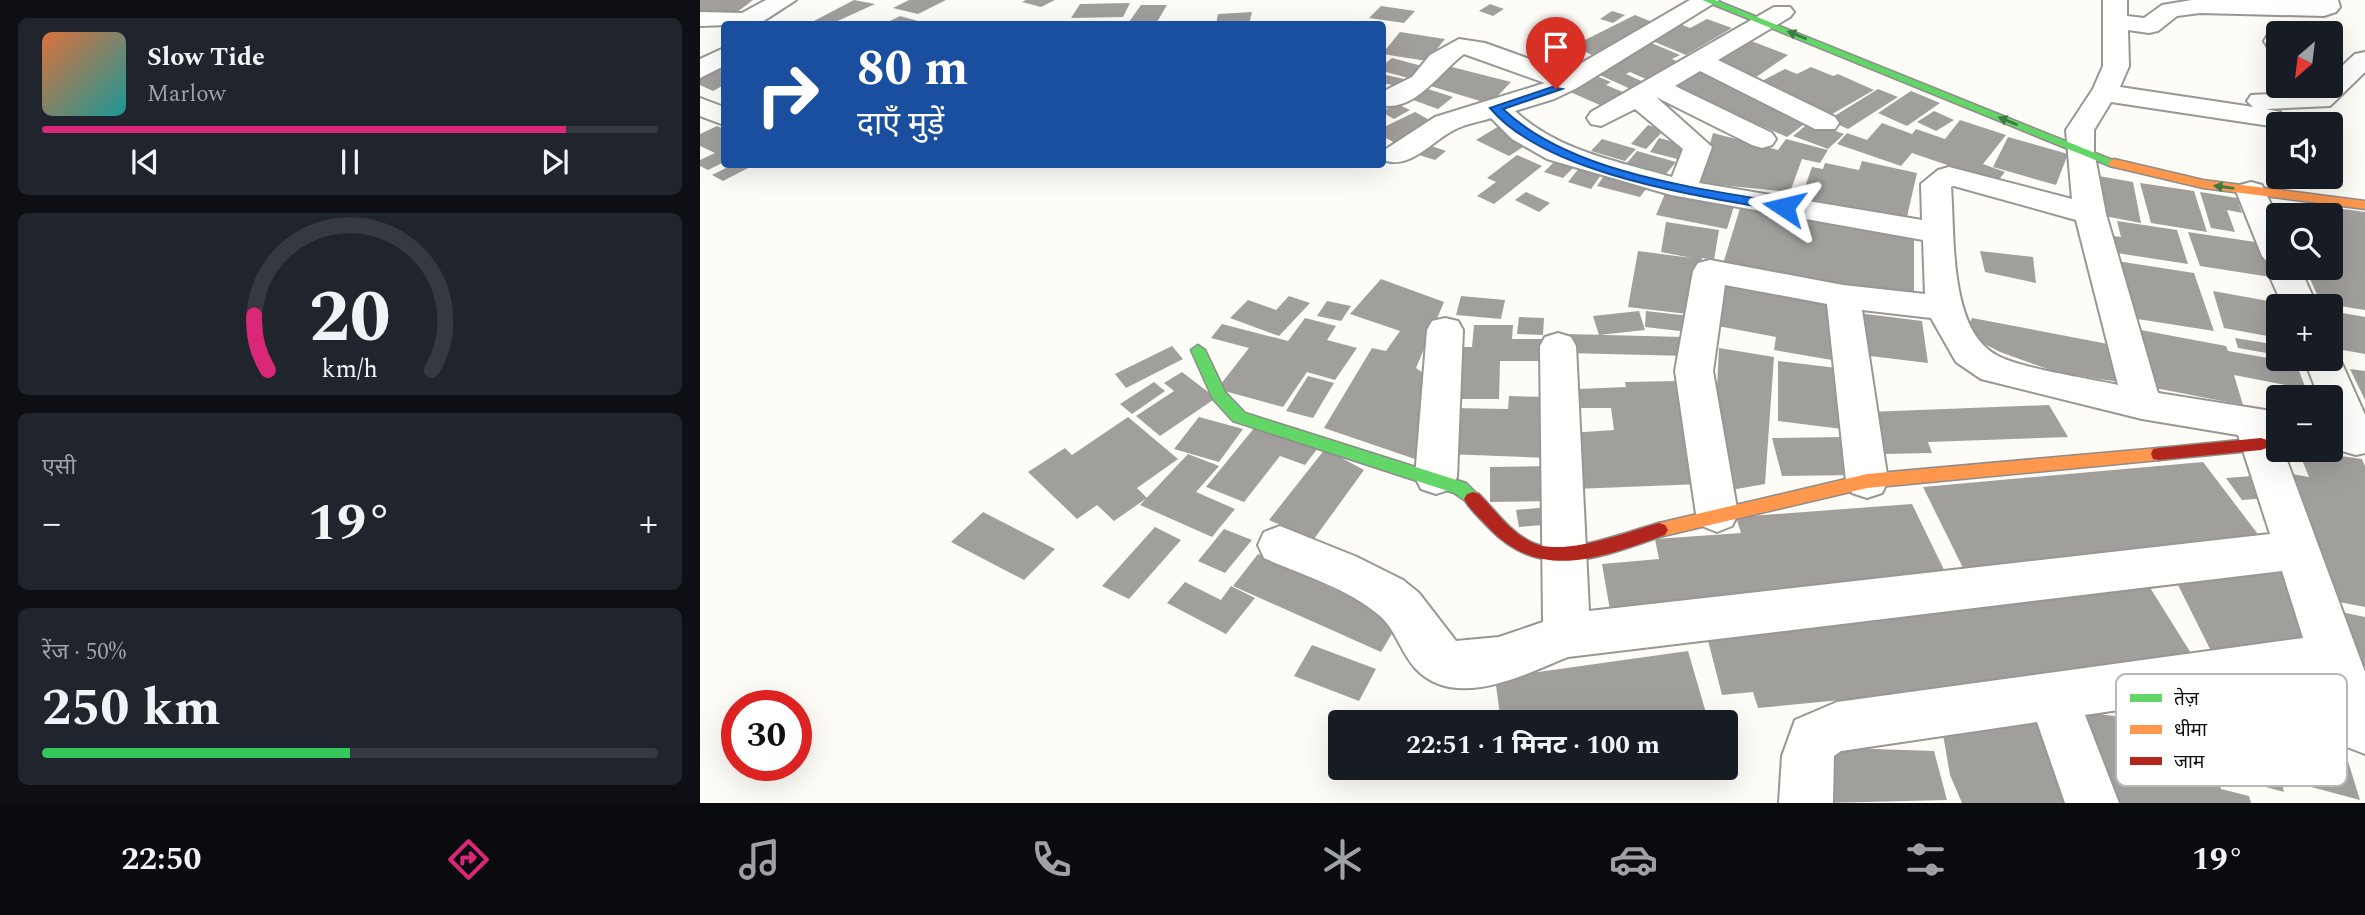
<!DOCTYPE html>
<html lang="hi">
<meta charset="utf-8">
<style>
body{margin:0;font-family:Spectral,"Noto Sans Devanagari",serif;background:#20242c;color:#f1f3f6;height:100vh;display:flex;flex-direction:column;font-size:26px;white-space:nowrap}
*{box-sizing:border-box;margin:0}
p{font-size:23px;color:#9ea1a6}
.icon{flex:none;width:38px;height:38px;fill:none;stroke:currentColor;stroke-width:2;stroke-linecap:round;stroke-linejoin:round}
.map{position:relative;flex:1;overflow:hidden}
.drawer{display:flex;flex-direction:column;gap:18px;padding:18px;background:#0d0f14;width:700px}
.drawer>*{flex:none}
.guide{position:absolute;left:21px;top:21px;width:665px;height:147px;border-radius:7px;box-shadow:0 7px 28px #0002;background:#1a4fa0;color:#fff;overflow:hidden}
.needle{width:46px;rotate:208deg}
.buttons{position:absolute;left:1566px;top:21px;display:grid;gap:14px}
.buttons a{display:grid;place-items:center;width:77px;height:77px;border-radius:7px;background:#171b24;box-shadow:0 7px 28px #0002;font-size:35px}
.speed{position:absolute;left:21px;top:690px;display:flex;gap:14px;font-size:35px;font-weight:700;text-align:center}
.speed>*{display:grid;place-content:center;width:91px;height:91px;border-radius:50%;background:#171b24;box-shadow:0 7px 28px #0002;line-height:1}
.speed .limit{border:10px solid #d22;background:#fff;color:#111}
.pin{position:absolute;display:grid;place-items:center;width:60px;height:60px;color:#fff;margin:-72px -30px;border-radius:50% 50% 50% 0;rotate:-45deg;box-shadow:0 0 7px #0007}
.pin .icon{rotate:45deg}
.me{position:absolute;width:77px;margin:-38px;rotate:280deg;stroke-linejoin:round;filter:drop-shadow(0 0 5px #0008)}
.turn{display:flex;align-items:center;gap:24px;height:147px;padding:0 21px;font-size:32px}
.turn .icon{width:91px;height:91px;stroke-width:2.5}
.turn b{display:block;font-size:49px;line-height:60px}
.big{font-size:52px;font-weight:700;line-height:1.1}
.drawer .card{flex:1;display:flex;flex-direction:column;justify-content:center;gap:10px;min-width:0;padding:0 24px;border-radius:10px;background:#20242c}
.drawer .dial{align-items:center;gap:0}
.dial svg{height:182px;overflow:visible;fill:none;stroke:#363941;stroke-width:7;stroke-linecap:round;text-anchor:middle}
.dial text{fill:#f1f3f6;stroke:none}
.song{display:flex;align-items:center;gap:21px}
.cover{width:84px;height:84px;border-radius:10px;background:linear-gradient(135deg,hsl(20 70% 55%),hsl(180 70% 35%))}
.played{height:7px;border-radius:4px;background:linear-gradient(90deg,#db2777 85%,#363941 85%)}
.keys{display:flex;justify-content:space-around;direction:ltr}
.heat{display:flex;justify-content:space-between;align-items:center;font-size:38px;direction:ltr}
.charge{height:10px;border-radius:5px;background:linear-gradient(90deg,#34c759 50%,#363941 0)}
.trip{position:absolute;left:628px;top:710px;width:410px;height:70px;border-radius:7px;background:#171b24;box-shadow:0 7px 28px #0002;font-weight:700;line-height:70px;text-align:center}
.tab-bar{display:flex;height:112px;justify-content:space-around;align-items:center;background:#090b0e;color:#9ea1a6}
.tab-bar .icon{width:49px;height:49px}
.tab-bar .active{color:#db2777}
.tab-bar b{font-size:32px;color:#f1f3f6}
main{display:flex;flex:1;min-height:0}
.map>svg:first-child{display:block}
.building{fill:#a19f9c}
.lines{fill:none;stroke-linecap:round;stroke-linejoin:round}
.street-casing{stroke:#979795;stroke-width:4}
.fast-casing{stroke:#8e8d8b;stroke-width:3}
.slow-casing{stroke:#8e8d8b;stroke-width:3}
.jam-casing{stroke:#8e8d8b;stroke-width:3}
.street{fill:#fffffe;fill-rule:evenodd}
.fast{fill:#63d668;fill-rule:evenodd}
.slow{fill:#ff974d;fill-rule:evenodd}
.jam{fill:#b3261e;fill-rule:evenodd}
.oneway{fill:#3e7d41}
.route{fill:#1a73e8;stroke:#114b97;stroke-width:2}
.key{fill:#fff;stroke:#b8b8b8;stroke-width:2}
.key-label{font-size:19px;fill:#111}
</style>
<main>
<section class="drawer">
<div class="card">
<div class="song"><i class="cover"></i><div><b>Slow Tide</b><p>Marlow</p></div></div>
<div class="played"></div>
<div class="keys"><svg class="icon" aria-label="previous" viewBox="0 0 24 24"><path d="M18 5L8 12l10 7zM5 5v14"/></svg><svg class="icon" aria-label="pause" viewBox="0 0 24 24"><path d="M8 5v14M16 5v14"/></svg><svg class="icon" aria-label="next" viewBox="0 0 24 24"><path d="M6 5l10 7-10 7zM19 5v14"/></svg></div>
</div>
<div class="card dial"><svg viewBox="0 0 100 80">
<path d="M14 69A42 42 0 1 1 86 69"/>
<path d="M14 69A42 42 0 0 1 8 45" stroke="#db2777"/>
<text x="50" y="56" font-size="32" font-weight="700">20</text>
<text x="50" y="72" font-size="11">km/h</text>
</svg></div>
<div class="card"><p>एसी</p>
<div class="heat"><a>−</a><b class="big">19°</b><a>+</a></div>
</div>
<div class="card"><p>रेंज · 50%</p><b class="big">250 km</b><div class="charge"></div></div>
</section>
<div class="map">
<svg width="1665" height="803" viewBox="0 0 1665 803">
<rect width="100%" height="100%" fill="#fdfcf7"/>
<path class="building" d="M 0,0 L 53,0 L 36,13 L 0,12 Z
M 154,0 L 175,4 L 131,24 L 112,22 Z
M 209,0 L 246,0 L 218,14 L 193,8 Z
M 326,0 L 355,0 L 341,7 L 322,2 Z
M 430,3 L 423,17 L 371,18 L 380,4 Z
M 790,4 L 804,9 L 793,16 L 779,11 Z
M 441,5 L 467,5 L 457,22 L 429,22 Z
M 681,6 L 715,11 L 704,23 L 669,18 Z
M 912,11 L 925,15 L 913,23 L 900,19 Z
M 552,12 L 549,24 L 516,24 L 518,14 Z
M 935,15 L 957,24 L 894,56 L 873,46 Z
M 200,16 L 229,24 L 184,24 Z
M 1007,19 L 1032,28 L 986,55 L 950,40 L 980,24 L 990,28 Z
M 700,32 L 745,39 L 727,61 L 682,54 Z
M 1046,39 L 1088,55 L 1052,80 L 1008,63 Z
M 949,42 L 980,55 L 972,59 L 988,66 L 957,84 L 930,72 L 926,74 L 948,84 L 935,91 L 893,72 Z
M 692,58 L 726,67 L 712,79 L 682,71 L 682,66 Z
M 996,65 L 1111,119 L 1087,137 L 964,84 Z
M 24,66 L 24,85 L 13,91 L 0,85 L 0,77 Z
M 748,66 L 811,82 L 790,104 L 727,85 Z
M 1111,67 L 1133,76 L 1138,74 L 1174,90 L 1127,117 L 1091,100 L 1096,97 L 1062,81 L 1085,69 L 1097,74 Z
M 889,73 L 911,82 L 906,85 L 930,95 L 909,109 L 870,92 L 884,84 L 877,81 Z
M 682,74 L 704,79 L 698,86 L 682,83 Z
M 728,89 L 753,97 L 738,109 L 713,100 Z
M 1178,89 L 1198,97 L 1148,129 L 1128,120 Z
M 1211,91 L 1240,103 L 1207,126 L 1178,113 Z
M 695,103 L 710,110 L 694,119 L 682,112 Z
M 1234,111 L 1254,120 L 1236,131 L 1217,122 Z
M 715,112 L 737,124 L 701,146 L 682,136 L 682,128 Z
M 1260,120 L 1306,135 L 1283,164 L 1305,172 L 1297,182 L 1212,153 L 1201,166 L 1137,144 L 1147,133 L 1167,140 L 1182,123 L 1212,134 L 1216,129 L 1245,139 Z
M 1110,122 L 1144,134 L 1128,149 L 1093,136 Z
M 948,125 L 964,130 L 946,149 L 931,144 Z
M 17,126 L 24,129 L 24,162 L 8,170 L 0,166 L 0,160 L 15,153 L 0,146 L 0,134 Z
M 799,126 L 831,142 L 809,156 L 776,140 Z
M 1013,133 L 1078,150 L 1086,139 L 1128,150 L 1120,163 L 1102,159 L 1090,192 L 999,183 Z
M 1308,137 L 1368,154 L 1356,185 L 1293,167 Z
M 959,138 L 990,146 L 981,160 L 950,152 Z
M 902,139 L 936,149 L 925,161 L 891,151 Z
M 717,141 L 746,151 L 735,160 L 706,151 Z
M 937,151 L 976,162 L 966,174 L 927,163 Z
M 817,155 L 842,166 L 794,204 L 777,196 L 796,182 L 787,178 Z
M 861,155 L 880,161 L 863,178 L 844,172 Z
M 1162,161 L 1217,173 L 1206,221 L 1101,198 L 1112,167 L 1123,169 L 1125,163 L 1159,170 Z
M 884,162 L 906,168 L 891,189 L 868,182 Z
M 34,164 L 56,164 L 23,181 L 12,175 Z
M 908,170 L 951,182 L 940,197 L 897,186 Z
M 1393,175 L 1433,182 L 1441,223 L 1399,215 Z
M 1440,183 L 1494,191 L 1507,232 L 1451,223 Z
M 967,189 L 1035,203 L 1027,229 L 956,215 Z
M 826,192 L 850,203 L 839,212 L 815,200 Z
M 1500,192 L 1537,198 L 1542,213 L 1527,210 L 1535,232 L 1511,228 Z
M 1041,205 L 1214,237 L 1214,298 L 1023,264 Z
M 1602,208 L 1638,213 L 1636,208 L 1665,212 L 1665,310 L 1621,303 L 1605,268 L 1631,268 L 1631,215 L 1605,215 Z
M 1417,221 L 1477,230 L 1488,264 L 1410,252 L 1406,235 L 1421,237 Z
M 966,222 L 1019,230 L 1014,260 L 1002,258 L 997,293 L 989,292 L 987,314 L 928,307 L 938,251 L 992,258 L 961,252 Z
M 1488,232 L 1562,243 L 1577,278 L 1500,266 Z
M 1280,251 L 1333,257 L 1336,283 L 1285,272 Z
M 1417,261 L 1494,273 L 1514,331 L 1431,318 Z
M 681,279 L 744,302 L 716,368 L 732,379 L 715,459 L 624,428 L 672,348 L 686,351 L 700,331 L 650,314 Z
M 1026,283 L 1137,303 L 1132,360 L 1074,350 L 1076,337 L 1018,326 Z
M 1513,291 L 1585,304 L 1586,306 L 1578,306 L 1578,338 L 1524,328 Z
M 589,296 L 610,303 L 579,336 L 530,318 L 548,300 L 576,310 Z
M 761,296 L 805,300 L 801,319 L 756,315 Z
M 627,301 L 651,306 L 641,321 L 617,316 Z
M 939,311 L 945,330 L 899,335 L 893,316 Z
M 946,311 L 990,316 L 989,332 L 945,327 Z
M 1631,311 L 1665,317 L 1665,354 L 1632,348 Z
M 1158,313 L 1222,321 L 1228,363 L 1162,355 Z
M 819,317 L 844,318 L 843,335 L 817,334 Z
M 605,318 L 636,326 L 627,340 L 657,348 L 635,380 L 607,372 L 583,407 L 517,389 L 549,348 L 511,338 L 522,324 L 588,341 Z
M 1272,318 L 1408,344 L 1419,382 L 1356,372 L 1300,352 L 1265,334 Z
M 774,325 L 813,325 L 812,339 L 847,339 L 848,361 L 800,361 L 799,399 L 748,399 L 752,347 L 772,347 Z
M 1441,330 L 1526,346 L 1528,351 L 1596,363 L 1606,389 L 1534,375 L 1543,405 L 1455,388 Z
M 866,334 L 985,337 L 988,356 L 866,353 Z
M 1535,338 L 1578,345 L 1578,355 L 1538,348 Z
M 472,346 L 483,359 L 426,388 L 415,374 Z
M 1019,348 L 1074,357 L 1065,484 L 1025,491 L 1015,426 Z
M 1078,361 L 1137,368 L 1142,429 L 1078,421 Z
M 1650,369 L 1665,371 L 1665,400 Z
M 482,372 L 516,398 L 460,436 L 436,416 L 474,391 L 464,383 Z
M 608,376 L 634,383 L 613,418 L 586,411 Z
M 979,381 L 1002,484 L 874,489 L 869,433 L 914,430 L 911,408 L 881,408 L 879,389 L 926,387 L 925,382 Z
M 454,382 L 465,391 L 432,414 L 420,404 Z
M 809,396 L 848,397 L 849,458 L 745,454 L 752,408 L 808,409 Z
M 1349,405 L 1368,437 L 1228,442 L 1232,453 L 1184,454 L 1168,412 Z
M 428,417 L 478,459 L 437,488 L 447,498 L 414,521 L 397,505 L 377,519 L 328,472 L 365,448 L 372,455 Z
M 499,417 L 543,429 L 519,462 L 474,449 Z
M 555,427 L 617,449 L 605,465 L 580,456 L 544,502 L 506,487 Z
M 1144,437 L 1157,475 L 1082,476 L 1072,438 Z
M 625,449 L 664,470 L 614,539 L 569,520 Z
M 1598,450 L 1662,459 L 1665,466 L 1665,607 L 1634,601 L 1586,473 L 1609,477 Z
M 488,454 L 519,466 L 496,492 L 535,509 L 512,537 L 440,505 Z
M 1503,462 L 1567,546 L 1266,574 L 1223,487 Z
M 850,466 L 852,501 L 790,502 L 790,467 Z
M 1552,476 L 1569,498 L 1542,500 L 1526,478 Z
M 1212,504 L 1248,578 L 911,616 L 902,564 L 959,559 L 955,539 L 1041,533 L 1036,517 Z
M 850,507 L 853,524 L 819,527 L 816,510 Z
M 283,512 L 355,549 L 324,580 L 251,542 Z
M 455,527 L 481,540 L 429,599 L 402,586 Z
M 524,529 L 552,540 L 525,573 L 498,561 Z
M 558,554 L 700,620 L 681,652 L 533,586 Z
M 1590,568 L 1608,645 L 1513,655 L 1478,585 Z
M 485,582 L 521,600 L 531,586 L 555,598 L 526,634 L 467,603 Z
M 1449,586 L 1499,666 L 1058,708 L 1053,692 L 1022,695 L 1004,625 Z
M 1636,611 L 1665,617 L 1665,688 Z
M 612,645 L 676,669 L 659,701 L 594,676 Z
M 988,651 L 1009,723 L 801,723 L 795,678 Z
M 1526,675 L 1629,700 L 1660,800 L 1581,779 L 1584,792 L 1551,783 Z
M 1459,711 L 1533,727 L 1540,750 L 1510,743 L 1521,789 L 1549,796 L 1551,803 L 1403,803 L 1386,712 L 1462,723 Z
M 1241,723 L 1362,723 L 1379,803 L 1262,803 L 1250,775 Z
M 1115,747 L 1234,751 L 1247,800 L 1125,803 Z"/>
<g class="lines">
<g class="street-casing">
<path id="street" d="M 66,0 L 96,0 L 59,24 L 0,26 L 0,12 L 42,13 Z
M 990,0 L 1019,0 L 877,88 L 854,99 L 815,111 C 858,151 916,161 972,177 L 983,149 L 935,109 L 901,126 L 891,124 L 887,118 L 891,112 L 1074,7 L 1090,7 L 1094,12 L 1090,17 L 1018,60 L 1135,117 L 1139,123 L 1135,129 L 1115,129 L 1000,71 L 975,86 L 1072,133 L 1076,139 L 1072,145 L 1062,148 L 1052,145 L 956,97 L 1012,147 L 999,183 L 1222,220 L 1221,184 L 1238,170 L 1249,167 L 1372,199 L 1366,130 L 1393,89 L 1403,66 L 1403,0 L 1427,0 L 1427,16 L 1444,18 L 1462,5 L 1492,0 L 1638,0 L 1640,7 L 1636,12 L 1624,16 L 1500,13 L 1477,16 L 1458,31 L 1449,33 L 1428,30 L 1429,66 L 1420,87 L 1553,107 L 1547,101 L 1551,95 L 1613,92 L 1620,86 L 1631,86 L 1631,76 L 1655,54 L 1665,52 L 1665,72 L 1630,106 L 1566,109 L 1580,112 L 1584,118 L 1580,124 L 1570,126 L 1411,102 L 1394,130 L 1394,151 L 1406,214 L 1458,393 L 1578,412 L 1578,450 L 1583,450 L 1665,672 L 1665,754 L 1647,747 L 1619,680 L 1385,715 L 1419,803 L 1365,803 L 1337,722 L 1141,751 L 1134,756 L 1133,803 L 1079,803 L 1082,756 L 1095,720 L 1137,702 L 1603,638 L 1582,571 L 868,657 C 825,674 756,711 716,669 C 701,653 696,630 680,616 C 648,588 602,575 564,558 L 558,545 L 564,532 L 580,526 L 657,557 L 703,580 L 719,593 L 756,641 L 799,637 L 843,622 L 840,346 L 845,337 L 858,333 L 871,337 L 876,346 L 889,611 L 1570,534 L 1538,435 L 1442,419 L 1281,379 L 1256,362 L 1231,318 L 1162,310 L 1188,481 L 1182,493 L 1167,498 L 1152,493 L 1146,481 L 1127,304 L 1025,285 L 1013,371 L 1038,514 L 1032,526 L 1017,532 L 1002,526 L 996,514 L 975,371 L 993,271 L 998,263 L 1010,260 L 1143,285 L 1225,294 L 1223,240 L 971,195 L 847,159 L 812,139 L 791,118 C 779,122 765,124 754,130 C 732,141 712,168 686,161 L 682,157 L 686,149 L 735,117 L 845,83 L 764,54 C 742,70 714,113 682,105 L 682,92 L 712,77 L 730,55 L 759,39 L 785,43 L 866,72 ZM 1254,186 L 1376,220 L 1418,385 C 1386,378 1324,369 1298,356 C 1248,331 1255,235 1251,187 Z
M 1578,34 L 1578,49 L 1567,46 L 1564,41 L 1567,36 Z
M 24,48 L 24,66 L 0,78 L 0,59 Z
M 0,98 L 24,107 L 24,125 L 0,116 Z
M 1586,177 L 1616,177 L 1616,178 L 1612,184 L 1601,187 L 1590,184 Z
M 1551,182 L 1562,185 L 1578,219 L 1578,268 L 1600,268 L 1617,306 L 1583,306 L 1566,268 L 1569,264 L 1562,256 L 1536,191 L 1540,185 Z
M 745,318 L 758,321 L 763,330 L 757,477 L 751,489 L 736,494 L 721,489 L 715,477 L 727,330 L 732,321 Z
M 1631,349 L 1640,359 L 1665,415 L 1665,453 L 1656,455 L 1642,451 L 1631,427 L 1631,397 L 1619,397 L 1604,359 L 1631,359 Z"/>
</g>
<g class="fast-casing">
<path id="fast" d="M 1002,0 L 1015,0 L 1420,163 L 1414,167 L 1410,166 Z
M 498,345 L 505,350 L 525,392 L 545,413 L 766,483 L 782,499 L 779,504 L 773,506 L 754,493 L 533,421 L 513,399 L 491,350 Z"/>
</g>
<g class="slow-casing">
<path id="slow" d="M 1414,159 L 1503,180 L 1665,201 L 1665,209 L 1503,188 L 1410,166 L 1408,163 Z
M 1459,448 L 1465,449 L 1467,454 L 1465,459 L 1459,460 L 1167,488 L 959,537 L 953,535 L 950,530 L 953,525 L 959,523 L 1167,474 Z"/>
</g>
<g class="jam-casing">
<path id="jam" d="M 1561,438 L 1567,440 L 1569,444 L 1567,448 L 1561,450 L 1459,460 L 1453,459 L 1451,454 L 1453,449 L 1459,448 Z
M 773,492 L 779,494 C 795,510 810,532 831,542 C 863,558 926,532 959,523 L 965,525 L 968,530 L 965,535 C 902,557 841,583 789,528 C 781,519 770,510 764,499 L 767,494 Z"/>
</g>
<use href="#street" class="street"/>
<use href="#fast" class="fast"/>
<use href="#slow" class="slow"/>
<use href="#jam" class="jam"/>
</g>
<defs><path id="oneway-solid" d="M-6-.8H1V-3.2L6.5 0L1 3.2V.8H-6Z" transform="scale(1.75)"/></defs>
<g class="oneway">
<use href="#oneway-solid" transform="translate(1097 35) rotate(-158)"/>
<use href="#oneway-solid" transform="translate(1308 121) rotate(-158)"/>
<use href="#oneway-solid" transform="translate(1524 187) rotate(-172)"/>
</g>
<path class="route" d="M 852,87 L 862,89 L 803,109 C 870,173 996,188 1084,203 L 1091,207 L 1084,211 C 1000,196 846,175 790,108 Z"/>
<rect x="1416" y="674" width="231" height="112" rx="10" class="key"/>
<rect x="1430" y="694" width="32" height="8" fill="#63d668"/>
<rect x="1430" y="725" width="32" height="9" fill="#ff974d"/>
<rect x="1430" y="757" width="32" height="8" fill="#b3261e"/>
<g class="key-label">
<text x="1474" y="705">तेज़</text>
<text x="1474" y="736">धीमा</text>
<text x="1474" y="768">जाम</text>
</g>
</svg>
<div class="buttons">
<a><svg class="needle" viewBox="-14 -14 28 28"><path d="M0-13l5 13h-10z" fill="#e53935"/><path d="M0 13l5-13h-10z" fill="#9ea1a6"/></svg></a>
<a><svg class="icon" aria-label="sound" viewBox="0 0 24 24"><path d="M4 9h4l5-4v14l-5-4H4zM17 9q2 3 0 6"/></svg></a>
<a><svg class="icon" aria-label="search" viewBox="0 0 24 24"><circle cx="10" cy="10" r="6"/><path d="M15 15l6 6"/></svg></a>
<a>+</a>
<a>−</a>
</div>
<div class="speed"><div class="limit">30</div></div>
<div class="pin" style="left:856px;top:89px;background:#d93025"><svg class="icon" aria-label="arrive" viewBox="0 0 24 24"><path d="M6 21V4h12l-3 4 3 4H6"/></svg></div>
<svg class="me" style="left:1084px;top:207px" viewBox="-20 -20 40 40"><path d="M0-17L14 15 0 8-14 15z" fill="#1a73e8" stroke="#fff" stroke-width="4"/></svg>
<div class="trip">22:51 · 1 मिनट · 100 m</div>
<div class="guide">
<div class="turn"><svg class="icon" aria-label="right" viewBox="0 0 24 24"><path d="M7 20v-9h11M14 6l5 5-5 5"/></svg><div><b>80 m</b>दाएँ मुड़ें</div></div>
</div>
</div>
</main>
<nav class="tab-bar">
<b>22:50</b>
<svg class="icon active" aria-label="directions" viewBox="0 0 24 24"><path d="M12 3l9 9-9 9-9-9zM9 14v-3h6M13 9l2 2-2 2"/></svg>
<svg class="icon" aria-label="music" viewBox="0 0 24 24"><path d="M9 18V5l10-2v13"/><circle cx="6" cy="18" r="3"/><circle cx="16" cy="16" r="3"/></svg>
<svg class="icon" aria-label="phone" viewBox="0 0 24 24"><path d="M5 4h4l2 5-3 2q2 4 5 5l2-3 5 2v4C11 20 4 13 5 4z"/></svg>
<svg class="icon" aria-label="climate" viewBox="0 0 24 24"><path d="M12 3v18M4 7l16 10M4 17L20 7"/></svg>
<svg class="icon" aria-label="car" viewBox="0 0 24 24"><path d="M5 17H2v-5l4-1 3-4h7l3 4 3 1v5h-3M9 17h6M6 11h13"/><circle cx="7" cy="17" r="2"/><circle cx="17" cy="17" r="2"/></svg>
<svg class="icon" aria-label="filters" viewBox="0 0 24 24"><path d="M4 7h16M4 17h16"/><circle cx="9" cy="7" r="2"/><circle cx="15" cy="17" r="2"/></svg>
<b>19°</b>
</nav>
